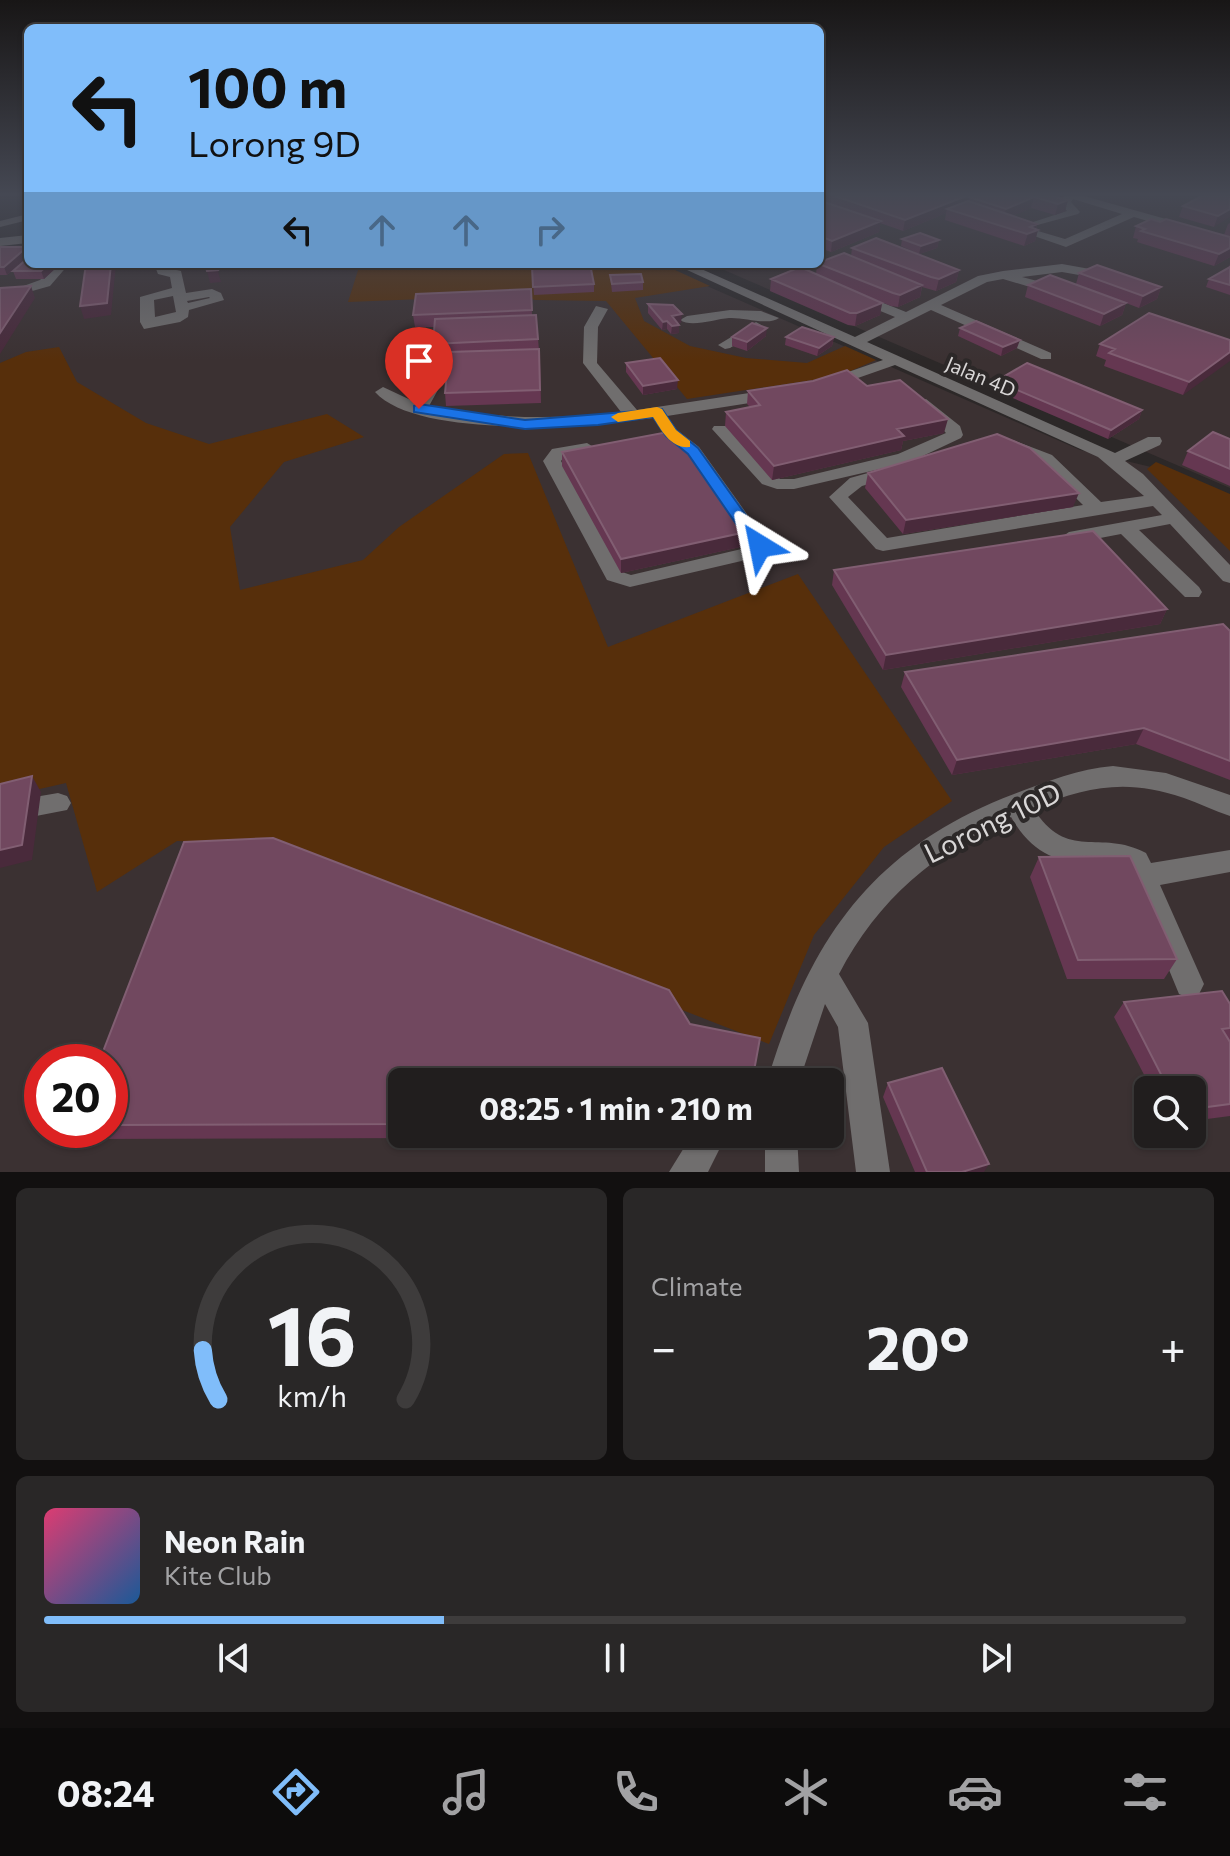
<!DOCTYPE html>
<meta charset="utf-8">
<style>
body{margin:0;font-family:Commissioner,sans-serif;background:#292727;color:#f1f3f6;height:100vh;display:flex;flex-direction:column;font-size:30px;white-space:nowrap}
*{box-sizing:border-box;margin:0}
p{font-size:26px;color:#a2a2a4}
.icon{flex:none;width:44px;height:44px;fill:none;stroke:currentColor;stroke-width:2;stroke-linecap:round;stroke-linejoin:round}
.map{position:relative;height:1172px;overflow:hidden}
.panel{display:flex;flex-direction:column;gap:16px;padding:16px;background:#121010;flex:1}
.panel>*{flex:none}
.guide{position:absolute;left:24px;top:24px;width:800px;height:244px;border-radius:12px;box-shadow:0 2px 6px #0004,0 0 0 2px #3e3c3c;background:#80bdfa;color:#111;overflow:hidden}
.buttons{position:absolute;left:1134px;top:1076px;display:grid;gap:16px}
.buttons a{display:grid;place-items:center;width:72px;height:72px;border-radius:12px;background:#211e1e;box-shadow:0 2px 6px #0004,0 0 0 2px #3e3c3c;font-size:40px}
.speed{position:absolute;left:24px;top:1044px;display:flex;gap:16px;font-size:40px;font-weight:700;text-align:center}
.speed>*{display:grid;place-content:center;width:104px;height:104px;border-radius:50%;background:#211e1e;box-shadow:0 2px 6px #0004,0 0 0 2px #3e3c3c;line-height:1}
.speed .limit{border:12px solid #d22;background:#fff;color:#111}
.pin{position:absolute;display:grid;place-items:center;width:68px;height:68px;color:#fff;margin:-82px -34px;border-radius:50% 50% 50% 0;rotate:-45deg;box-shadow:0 0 8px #0007}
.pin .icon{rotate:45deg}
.me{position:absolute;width:88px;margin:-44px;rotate:325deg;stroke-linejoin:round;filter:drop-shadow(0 0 6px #0008)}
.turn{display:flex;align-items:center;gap:28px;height:168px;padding:0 32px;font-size:36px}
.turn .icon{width:104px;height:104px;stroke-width:2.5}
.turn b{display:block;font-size:56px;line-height:68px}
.lanes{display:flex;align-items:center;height:76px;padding:0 32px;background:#0003;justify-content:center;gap:40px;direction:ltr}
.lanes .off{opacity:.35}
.big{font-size:60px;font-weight:700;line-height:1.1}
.panel .tile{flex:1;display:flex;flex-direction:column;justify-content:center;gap:12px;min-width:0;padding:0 28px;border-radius:12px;background:#292727}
.panel .dial{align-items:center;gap:0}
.dial svg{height:208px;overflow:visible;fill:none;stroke:#3e3c3c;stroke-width:7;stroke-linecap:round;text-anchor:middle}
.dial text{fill:#f1f3f6;stroke:none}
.song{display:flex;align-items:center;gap:24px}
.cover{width:96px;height:96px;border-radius:12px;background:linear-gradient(135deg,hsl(340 70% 55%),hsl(210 70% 35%))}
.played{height:8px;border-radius:4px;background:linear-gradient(90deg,#80bdfa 35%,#3e3c3c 35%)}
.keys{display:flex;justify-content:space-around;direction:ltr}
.heat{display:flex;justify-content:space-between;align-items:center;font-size:44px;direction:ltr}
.panel .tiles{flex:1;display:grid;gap:16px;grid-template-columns:1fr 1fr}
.tile:last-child{grid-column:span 2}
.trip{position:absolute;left:388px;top:1068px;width:456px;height:80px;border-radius:12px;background:#211e1e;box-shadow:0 2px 6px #0004,0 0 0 2px #3e3c3c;font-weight:700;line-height:80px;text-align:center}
.menu{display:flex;height:128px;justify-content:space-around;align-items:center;background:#0d0c0c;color:#a2a2a4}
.menu .icon{width:56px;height:56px}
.menu .active{color:#80bdfa}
.menu b{font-size:36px;color:#f1f3f6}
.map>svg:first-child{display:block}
.built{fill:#3b3132;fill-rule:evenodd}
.green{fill:#572f0b}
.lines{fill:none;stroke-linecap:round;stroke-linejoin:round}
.minor{fill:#706e6e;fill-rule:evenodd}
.wall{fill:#653751}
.shaded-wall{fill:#492a3b}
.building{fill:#71485f;stroke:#815e72;stroke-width:2}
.route{fill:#1a73e8;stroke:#114b97;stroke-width:2}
.slow{fill:#f59e0b}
.labels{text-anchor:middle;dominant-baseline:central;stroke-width:8;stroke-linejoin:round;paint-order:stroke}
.far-street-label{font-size:20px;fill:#d8d6d6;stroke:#2c2828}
.near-street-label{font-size:28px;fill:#d8d6d6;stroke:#2c2828}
</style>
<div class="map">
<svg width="1230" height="1172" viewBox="0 0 1230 1172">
<rect width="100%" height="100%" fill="#2c2828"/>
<path class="built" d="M 820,196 L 1230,196 L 1230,488 L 710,264 L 820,264 Z
M 28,245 L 28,264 L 657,264 L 1080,450 L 1172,472 L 1230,497 L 1230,1172 L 0,1172 L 0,247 ZM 42,1062 L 110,1062 L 110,1130 L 42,1130 ZM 402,1082 L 830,1082 L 830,1134 L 402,1134 ZM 1148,1090 L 1192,1090 L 1192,1134 L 1148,1134 Z"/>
<path class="green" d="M 360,264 L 662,264 L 710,286 L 635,298 L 644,321 L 690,346 L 746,358 L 807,363 L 845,346 L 876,360 L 839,376 L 687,399 L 606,301 L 535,300 L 520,295 L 348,302 Z
M 59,347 L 77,382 L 146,423 L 209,444 L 327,414 L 364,437 L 284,462 L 230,527 L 240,590 L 363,560 L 399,527 L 504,454 L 528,453 L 608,647 L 798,574 L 952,801 L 884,847 L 814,935 L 769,1044 L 259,844 L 177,841 L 97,892 L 66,783 L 0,798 L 0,363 L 26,352 Z
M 1156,462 L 1230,494 L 1230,551 L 1147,469 Z"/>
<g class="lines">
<path class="minor" d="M 1064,196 L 1084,196 L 1230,237 L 1230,245 L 1134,217 L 1066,247 L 1008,227 L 1014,224 L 1065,239 L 1122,214 L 1073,199 L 1071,202 L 1080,212 L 1078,214 L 1030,227 L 1030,223 L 1067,211 L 1059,202 Z
M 28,214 L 28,220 L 0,227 L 0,221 Z
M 28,235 L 28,243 L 0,246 L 0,238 Z
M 56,264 L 69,264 L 50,286 L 11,297 L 4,293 L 40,280 Z
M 154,264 L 166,264 L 168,268 L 181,271 L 186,293 L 212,289 L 221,293 L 224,300 L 189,310 L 188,317 L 180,322 L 144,329 L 140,322 L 140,297 L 172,288 L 170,277 L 158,274 ZM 173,296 L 176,312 L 155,317 L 154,300 ZM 210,298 L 188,303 L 187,301 L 209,297 Z
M 674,264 L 690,264 L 855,337 L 895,317 L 851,299 L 851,293 L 856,292 L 906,312 L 978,276 L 1003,271 L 1062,264 L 1118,274 L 1118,280 L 1113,281 L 1062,272 L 1022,277 L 1045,283 L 1047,286 L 1040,290 L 1003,279 L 987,282 L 941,305 L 1051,353 L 1051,359 L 1041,359 L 931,310 L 867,342 L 1115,453 L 1148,437 L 1160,437 L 1162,441 L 1160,445 L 1125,461 L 1143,474 L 1230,565 L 1230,583 L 1223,581 L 1170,524 L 1139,530 L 1199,587 L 1202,592 L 1199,597 L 1185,597 L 1121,534 L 1069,544 L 1060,538 L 1069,532 L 1162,515 L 1153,506 L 883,551 L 876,549 L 829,497 L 850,478 L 893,466 L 899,467 L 902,471 L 899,475 L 862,486 L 848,497 L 887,538 L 1083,505 L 1040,463 L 1007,449 L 1005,445 L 1007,441 L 1013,440 L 1052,455 L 1101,502 L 1144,496 L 1098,457 L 895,365 L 835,386 L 825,386 L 825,380 L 883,360 Z
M 596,306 L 608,309 L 598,327 L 597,363 L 637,410 L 775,389 L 783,394 L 775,399 L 667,416 L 677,430 L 699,447 L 767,542 L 770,551 L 767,555 L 630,587 L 607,580 L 543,461 L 552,449 L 587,443 L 595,448 L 593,452 L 564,457 L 561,461 L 622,572 L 631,575 L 750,547 L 687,455 L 665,436 L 653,418 C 592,426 419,440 375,392 L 383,387 L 415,402 L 423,388 L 418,333 L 425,329 L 432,333 L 435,358 L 475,357 L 482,361 L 475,365 L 436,367 L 439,388 L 429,406 C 492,419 557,420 621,412 L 583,363 L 584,327 Z
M 730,310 L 761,311 L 779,318 C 769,326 744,317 729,318 C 715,319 691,328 680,320 L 687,316 Z
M 756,322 L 763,326 L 761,329 L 730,348 L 725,349 L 718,345 Z
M 926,399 L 960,426 L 963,435 L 961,438 L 910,462 L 794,489 L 777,489 L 762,484 L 712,429 L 714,426 L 726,426 L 780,479 L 794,479 L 898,454 L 946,433 L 918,404 Z
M 1113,766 L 1166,773 L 1230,795 L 1230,816 C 1214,811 1199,803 1184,798 C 1125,778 1088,787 1033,808 C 1068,863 1099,828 1146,853 L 1151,863 L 1230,850 L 1230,872 L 1160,885 L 1204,984 L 1199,994 L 1189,998 L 1179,994 L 1127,868 C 1117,863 1107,864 1095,864 C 1056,864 1031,852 1011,817 C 935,852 878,899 839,974 L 868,1023 L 890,1172 L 856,1172 L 838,1027 L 825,1004 L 799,1082 L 767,1082 C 809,940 872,848 1014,794 C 1046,782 1078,769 1113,766 Z
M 58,793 L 67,796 L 71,803 L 67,810 L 0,823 L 0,803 Z
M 701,1134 L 714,1138 L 719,1150 L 708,1172 L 669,1172 L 690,1138 Z
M 765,1134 L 797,1134 L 799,1172 L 765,1172 Z"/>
</g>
<path class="wall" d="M 825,196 L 1053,196 L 1068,200 L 1065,211 L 1055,215 L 1031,208 L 1012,216 L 1037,224 L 1036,229 L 1038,230 L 1035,241 L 1024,246 L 945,220 L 946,213 L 903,231 L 880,223 L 879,232 L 831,252 L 820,248 L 820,203 L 824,202 Z
M 1230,196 L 1214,227 L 1179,217 L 1183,206 Z
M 1230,223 L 1230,257 L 1214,266 L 1137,242 L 1138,239 L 1133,238 L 1136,226 L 1224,235 L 1228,224 Z
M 902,239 L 939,240 L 937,248 L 919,254 L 901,246 Z
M 0,247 L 27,247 L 28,257 L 7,275 L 0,275 Z
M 852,248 L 959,270 L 956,282 L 936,291 L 922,287 L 920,297 L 898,307 L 891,306 L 852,290 L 882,303 L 880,315 L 855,326 L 848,325 L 770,291 L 771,279 L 816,274 L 817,264 L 851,256 Z
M 28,264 L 58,264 L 58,266 L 44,279 L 16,279 L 13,271 Z
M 1230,264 L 1230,295 L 1206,287 L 1209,279 L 1229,267 Z
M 532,267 L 594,284 L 594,292 L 534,295 Z
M 1079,273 L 1161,287 L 1157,299 L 1139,308 L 1126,303 L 1122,315 L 1100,326 L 1025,297 L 1028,285 L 1076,284 Z
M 610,275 L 643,282 L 643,290 L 612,292 Z
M 531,289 L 532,315 L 536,315 L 540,362 L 541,403 L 446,406 L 445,393 L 449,356 L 435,357 L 433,344 L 435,327 L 415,327 L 413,315 Z
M 648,304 L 681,323 L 678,323 L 679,325 L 679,333 L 671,334 L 667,329 L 662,330 L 648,313 Z
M 960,328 L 1017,348 L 1001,356 L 958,336 Z
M 766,336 L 747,351 L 732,346 L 732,337 Z
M 786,337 L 834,337 L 832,346 L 817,356 L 785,345 Z
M 1230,340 L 1183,395 L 1104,366 L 1106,360 L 1096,356 L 1100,344 Z
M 626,363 L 677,389 L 643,395 L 626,372 Z
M 996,381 L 1142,410 L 1139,419 L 1108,439 L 994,390 Z
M 867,386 L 944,433 L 903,441 L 901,450 L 772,480 L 725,426 L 726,412 L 750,407 L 747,404 L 748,391 Z
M 1230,439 L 1230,486 L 1182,465 L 1188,451 Z
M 562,452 L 746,532 L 745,546 L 621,573 L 562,466 Z
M 868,473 L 1073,507 L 903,534 L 865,488 Z
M 834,570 L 1167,609 L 1160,624 L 883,670 L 832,585 Z
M 1230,631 L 1230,780 L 1136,744 L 952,775 L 901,687 L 905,672 Z
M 1039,857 L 1177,959 L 1164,979 L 1067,979 L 1030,877 Z
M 1124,1002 L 1230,1004 L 1230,1116 L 1192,1121 L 1192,1090 L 1152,1090 L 1114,1017 Z
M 110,1062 L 402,1082 L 402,1134 L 742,1134 L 742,1137 L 86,1139 L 79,1130 L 110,1130 Z
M 888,1083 L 984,1172 L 915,1172 L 883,1097 Z"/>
<path class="shaded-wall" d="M 966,196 L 990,196 L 969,197 L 968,205 L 947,209 L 946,213 L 903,231 L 905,220 Z
M 1034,197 L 1031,208 L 1003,220 L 1006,209 Z
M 1068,200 L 1065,211 L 1055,215 L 1058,204 Z
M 1230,209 L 1230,217 L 1214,227 L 1218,216 Z
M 881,221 L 879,232 L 831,252 L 832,241 Z
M 1037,224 L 1035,231 L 1038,230 L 1035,241 L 1024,246 L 1030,227 Z
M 939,240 L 937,248 L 919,254 L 921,246 Z
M 27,247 L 28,257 L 7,275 L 4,267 Z
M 1230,248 L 1230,257 L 1214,266 L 1219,254 Z
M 49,264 L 58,264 L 58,266 L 44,279 L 41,271 Z
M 111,264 L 116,264 L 111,315 L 84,319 L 80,306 Z
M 164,264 L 201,264 L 166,269 Z
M 216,264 L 221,282 L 210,283 L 207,271 Z
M 959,270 L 956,282 L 936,291 L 939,279 Z
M 922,285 L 920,297 L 898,307 L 900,295 Z
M 31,286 L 35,298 L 0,354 L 0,333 Z
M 1161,287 L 1157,299 L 1139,308 L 1143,296 Z
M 882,303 L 880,315 L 855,326 L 857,313 Z
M 1126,303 L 1122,315 L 1100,326 L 1104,314 Z
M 682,314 L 681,323 L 671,324 L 672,316 Z
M 667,321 L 667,329 L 662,330 L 663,322 Z
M 679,325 L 679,333 L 671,334 L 672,326 Z
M 767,328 L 766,336 L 747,351 L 747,342 Z
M 834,337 L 832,346 L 817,356 L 819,348 Z
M 1020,340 L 1017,348 L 1001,356 L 1003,347 Z
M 1230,352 L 1230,361 L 1183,395 L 1189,382 Z
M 678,380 L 677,389 L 643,395 L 643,386 Z
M 1142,410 L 1139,419 L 1108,439 L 1111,430 Z
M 948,419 L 944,433 L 903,441 L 901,450 L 772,480 L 774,466 L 897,429 Z
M 1079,493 L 1073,507 L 903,534 L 906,520 Z
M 746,532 L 745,546 L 621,573 L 621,559 Z
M 1167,609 L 1160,624 L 883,670 L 886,655 Z
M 1144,728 L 1136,744 L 952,775 L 957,760 Z
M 32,776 L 41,792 L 32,860 L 0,868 L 0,850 Z
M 989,1164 L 984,1172 L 962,1172 Z"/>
<path class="building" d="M 835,196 L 966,196 L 905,220 Z
M 974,196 L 1053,196 L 1068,200 L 1058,204 L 1034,197 L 1006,209 L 969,197 Z
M 1202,196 L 1230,196 L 1230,209 L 1218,216 L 1183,206 Z
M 968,201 L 1037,224 L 1030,227 L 1038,230 L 1027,234 L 947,209 Z
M 824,202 L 881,221 L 832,241 L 820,236 L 820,203 Z
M 1151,219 L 1160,222 L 1166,219 L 1230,237 L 1230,248 L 1219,254 L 1141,231 L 1145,229 L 1136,226 Z
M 920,233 L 939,240 L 921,246 L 902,239 Z
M 876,238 L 959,270 L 939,279 L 931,277 L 852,248 Z
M 0,247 L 27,247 L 4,267 L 0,267 Z
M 844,253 L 922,285 L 900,295 L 893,293 L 819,264 L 820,262 Z
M 28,258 L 28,264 L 49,264 L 41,271 L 13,271 Z
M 86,264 L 111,264 L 107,303 L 80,306 Z
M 205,264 L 216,264 L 218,270 L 207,271 Z
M 590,264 L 594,284 L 533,287 L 532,267 Z
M 1097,265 L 1161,287 L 1143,296 L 1079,273 Z
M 800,267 L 882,303 L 857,313 L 850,313 L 771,279 Z
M 1230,267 L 1230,285 L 1209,279 Z
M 641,274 L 643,282 L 612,284 L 610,275 Z
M 1050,275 L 1126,303 L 1104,314 L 1028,285 Z
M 31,286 L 0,333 L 0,288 Z
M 531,289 L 532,310 L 413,315 L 416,294 Z
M 648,304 L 673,305 L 682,314 L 672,316 L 679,325 L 672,326 L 667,321 L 663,322 Z
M 1149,313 L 1230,340 L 1230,352 L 1189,382 L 1109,353 L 1115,349 L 1100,344 Z
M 536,315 L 538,339 L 433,344 L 435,319 Z
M 976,321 L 1020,340 L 1003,347 L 960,328 Z
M 752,323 L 767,328 L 747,342 L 732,337 Z
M 802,327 L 834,337 L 819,348 L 786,337 Z
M 539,349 L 540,390 L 445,393 L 449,352 Z
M 660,358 L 678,380 L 643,386 L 626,363 Z
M 1027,363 L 1142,410 L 1111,430 L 996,381 Z
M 847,370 L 867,386 L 900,380 L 948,419 L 897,429 L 904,436 L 774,466 L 726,412 L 760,405 L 748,391 L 813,381 Z
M 673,431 L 746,532 L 621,559 L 562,452 Z
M 1213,432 L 1230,439 L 1230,469 L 1188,451 Z
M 997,434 L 1030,448 L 1079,493 L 906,520 L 868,473 Z
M 1093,531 L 1167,609 L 886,655 L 834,570 Z
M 1223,624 L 1230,631 L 1230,761 L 1144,728 L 957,760 L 905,672 Z
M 32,776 L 22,845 L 0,850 L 0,784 Z
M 273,838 L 669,990 L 690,1024 L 760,1038 L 752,1082 L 402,1082 L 402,1124 L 110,1125 L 110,1062 L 99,1062 L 184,842 Z
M 1130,856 L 1177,959 L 1078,960 L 1039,857 Z
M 1222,991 L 1230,1004 L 1230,1028 L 1222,1029 L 1230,1042 L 1230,1104 L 1192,1109 L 1192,1090 L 1169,1090 L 1124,1002 Z
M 942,1068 L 989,1164 L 962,1172 L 927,1172 L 888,1083 Z"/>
<linearGradient id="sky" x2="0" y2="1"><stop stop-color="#181616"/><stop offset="0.54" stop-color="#454853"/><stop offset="1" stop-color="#454853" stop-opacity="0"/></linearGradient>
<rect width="1230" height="360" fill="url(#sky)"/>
<path class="route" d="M 419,404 L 525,420 L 662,409 L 676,430 L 698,448 L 768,546 L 766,550 L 754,550 L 688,454 L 666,436 L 653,417 L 598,425 L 525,429 L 414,412 L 414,406 Z"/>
<path class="slow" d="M 657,407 L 662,409 L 676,430 L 690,441 L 690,447 C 671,449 662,431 653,417 L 618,422 L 611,417 L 618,413 Z"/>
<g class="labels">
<g class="far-street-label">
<text transform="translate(981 376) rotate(23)">Jalan 4D</text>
</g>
<g class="near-street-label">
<text transform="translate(992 822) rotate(-26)">Lorong 10D</text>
</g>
</g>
</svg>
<div class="buttons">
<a><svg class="icon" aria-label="search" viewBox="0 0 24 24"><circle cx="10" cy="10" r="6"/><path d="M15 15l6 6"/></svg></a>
</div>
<div class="speed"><div class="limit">20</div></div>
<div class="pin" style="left:419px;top:409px;background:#d93025"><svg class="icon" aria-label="arrive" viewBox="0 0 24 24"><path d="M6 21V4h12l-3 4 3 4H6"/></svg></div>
<svg class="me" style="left:760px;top:546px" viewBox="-20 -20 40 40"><path d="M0-17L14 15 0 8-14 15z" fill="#1a73e8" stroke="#fff" stroke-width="4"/></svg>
<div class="trip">08:25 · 1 min · 210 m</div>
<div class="guide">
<div class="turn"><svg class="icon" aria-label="left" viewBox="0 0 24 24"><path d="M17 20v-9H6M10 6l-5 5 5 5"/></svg><div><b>100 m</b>Lorong 9D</div></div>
<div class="lanes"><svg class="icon" aria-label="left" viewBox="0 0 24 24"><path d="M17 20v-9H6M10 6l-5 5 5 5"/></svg><svg class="icon off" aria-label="ahead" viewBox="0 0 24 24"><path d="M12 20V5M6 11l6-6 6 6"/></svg><svg class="icon off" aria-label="ahead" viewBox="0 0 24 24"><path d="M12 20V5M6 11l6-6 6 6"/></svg><svg class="icon off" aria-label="right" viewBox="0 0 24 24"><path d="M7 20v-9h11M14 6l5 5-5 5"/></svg></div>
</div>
</div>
<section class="panel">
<div class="tiles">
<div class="tile dial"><svg viewBox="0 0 100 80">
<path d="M14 69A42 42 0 1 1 86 69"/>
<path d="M14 69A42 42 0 0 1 8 50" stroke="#80bdfa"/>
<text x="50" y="56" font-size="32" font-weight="700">16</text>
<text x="50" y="72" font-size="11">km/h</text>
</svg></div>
<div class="tile"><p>Climate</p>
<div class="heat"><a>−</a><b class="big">20°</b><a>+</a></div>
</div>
<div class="tile">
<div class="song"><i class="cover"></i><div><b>Neon Rain</b><p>Kite Club</p></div></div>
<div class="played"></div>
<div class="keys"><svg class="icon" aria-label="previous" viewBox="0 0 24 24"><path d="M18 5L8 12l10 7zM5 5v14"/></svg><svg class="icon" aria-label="pause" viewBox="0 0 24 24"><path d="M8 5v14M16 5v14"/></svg><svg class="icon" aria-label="next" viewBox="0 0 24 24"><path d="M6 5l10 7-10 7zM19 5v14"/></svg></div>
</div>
</div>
</section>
<nav class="menu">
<b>08:24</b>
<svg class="icon active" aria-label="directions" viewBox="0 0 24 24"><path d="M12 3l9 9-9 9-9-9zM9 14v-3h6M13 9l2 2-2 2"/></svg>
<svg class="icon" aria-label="music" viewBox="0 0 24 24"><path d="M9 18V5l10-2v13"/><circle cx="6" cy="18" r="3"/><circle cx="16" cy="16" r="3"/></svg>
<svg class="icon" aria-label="phone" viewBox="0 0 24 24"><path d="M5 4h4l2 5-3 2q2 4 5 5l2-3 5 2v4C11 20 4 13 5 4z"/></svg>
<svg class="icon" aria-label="climate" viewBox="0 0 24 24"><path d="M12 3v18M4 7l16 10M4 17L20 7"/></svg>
<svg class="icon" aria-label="car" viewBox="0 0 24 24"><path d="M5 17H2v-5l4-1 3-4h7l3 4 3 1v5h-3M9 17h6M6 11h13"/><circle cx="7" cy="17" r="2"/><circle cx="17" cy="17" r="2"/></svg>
<svg class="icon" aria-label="filters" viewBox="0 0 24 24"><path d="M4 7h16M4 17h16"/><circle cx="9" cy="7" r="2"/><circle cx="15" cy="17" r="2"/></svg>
</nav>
